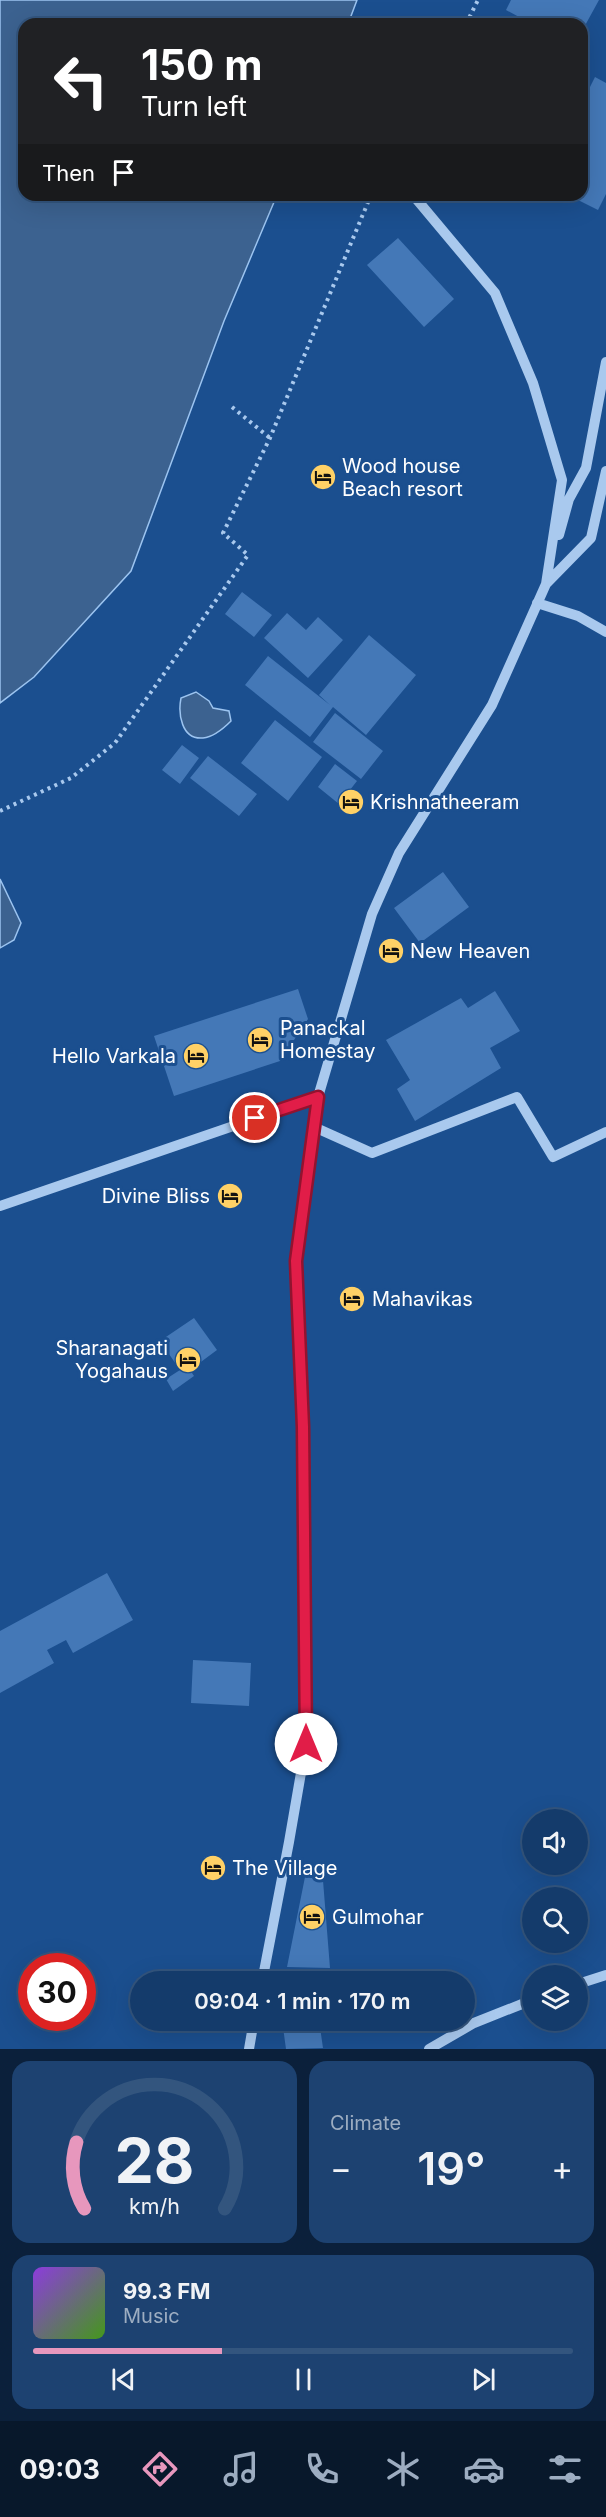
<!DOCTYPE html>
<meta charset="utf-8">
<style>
body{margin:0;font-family:Inter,sans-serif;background:#1d4271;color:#f1f3f6;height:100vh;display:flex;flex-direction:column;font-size:22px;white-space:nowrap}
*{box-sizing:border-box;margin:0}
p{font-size:20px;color:#9dadc1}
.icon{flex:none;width:33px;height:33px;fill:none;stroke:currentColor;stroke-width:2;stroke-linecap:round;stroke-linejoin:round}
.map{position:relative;height:2049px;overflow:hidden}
.details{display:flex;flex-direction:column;gap:12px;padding:12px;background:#0b203b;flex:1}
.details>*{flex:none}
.guide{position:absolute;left:18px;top:18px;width:570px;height:183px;border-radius:18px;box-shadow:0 6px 24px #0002,0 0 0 2px #33557e;background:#202124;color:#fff;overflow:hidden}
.controls{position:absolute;left:522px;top:1809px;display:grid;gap:12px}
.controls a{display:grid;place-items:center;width:66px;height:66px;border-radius:50%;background:#143b6b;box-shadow:0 6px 24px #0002,0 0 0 2px #33557e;font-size:30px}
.speed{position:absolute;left:18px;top:1953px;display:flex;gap:12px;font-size:30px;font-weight:700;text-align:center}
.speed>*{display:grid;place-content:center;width:78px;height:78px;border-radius:50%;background:#143b6b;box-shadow:0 6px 24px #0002,0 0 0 2px #33557e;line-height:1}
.speed .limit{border:9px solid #d22;background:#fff;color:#111}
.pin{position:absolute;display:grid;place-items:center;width:51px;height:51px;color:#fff;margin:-26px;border:3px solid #fff;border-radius:50%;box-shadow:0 2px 6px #0007}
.me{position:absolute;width:66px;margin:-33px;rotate:0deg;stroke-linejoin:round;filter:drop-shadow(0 0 4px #0008)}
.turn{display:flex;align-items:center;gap:21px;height:126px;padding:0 24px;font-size:27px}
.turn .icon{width:78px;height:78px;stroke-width:2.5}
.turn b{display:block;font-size:42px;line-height:51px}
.then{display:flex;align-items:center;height:57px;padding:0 24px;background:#0003;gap:12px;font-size:22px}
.big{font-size:45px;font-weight:600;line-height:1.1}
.details .widget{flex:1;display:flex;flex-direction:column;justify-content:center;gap:9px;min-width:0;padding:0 21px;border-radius:18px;background:#1d4271}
.details .dial{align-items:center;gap:0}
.dial svg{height:156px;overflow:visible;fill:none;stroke:#33557e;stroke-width:7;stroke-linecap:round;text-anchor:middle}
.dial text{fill:#f1f3f6;stroke:none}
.song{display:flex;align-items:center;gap:18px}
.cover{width:72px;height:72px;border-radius:9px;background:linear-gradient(135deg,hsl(270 70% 55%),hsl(100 70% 35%))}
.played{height:6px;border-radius:3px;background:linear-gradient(90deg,#e797bd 35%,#33557e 35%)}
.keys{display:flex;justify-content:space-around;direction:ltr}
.heat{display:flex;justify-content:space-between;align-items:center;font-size:33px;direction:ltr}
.details .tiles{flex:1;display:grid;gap:12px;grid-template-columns:1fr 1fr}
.widget:last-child{grid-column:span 2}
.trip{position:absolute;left:130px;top:1971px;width:345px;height:60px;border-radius:30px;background:#143b6b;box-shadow:0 6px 24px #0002,0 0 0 2px #33557e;font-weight:600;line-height:60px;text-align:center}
.dock{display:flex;height:96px;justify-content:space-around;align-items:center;background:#08182b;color:#9dadc1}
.dock .icon{width:42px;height:42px}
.dock .selected{color:#e797bd}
.dock b{font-size:27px;color:#f1f3f6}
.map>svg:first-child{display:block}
.water{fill:#3c6290;stroke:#9cc4f0;stroke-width:1.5}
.building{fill:#4478b7}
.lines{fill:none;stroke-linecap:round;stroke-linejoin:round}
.path{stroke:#a9c9ee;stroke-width:4;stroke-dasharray:3 4.5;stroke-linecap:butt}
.minor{stroke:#a9c9ee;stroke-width:10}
.route-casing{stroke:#92132f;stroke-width:15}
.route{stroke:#e11d48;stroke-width:10}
.labels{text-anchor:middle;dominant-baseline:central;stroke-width:6;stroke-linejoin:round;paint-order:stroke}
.poi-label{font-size:20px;fill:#fff;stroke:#1b4f8f;text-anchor:start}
</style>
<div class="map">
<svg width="606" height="2049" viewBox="0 0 606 2049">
<rect width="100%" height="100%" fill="#1b4f8f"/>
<path class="water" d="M 0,0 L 357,0 L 348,24 L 24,24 L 24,195 L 277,195 L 224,321 L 131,571 L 34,677 L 0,703 Z
M 196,692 L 209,701 L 213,708 L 229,711 L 231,721 C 223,729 214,737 203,738 C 181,740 178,713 181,698 Z
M 0,879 L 21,923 L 14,940 L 0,948 Z"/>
<path class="building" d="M 511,0 L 599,0 L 582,31 L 582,24 L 532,24 L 506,10 Z
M 595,77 L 606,83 L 606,194 L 598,210 L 568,195 L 582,195 L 582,103 Z
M 398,238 L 454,299 L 424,327 L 367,265 Z
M 242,592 L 272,615 L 254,637 L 225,614 Z
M 287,613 L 306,630 L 318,617 L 343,640 L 308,678 L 264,638 Z
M 369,635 L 416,675 L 366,735 L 333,707 L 310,737 L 245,685 L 268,656 L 330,705 L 319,695 Z
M 335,713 L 383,751 L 361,779 L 313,742 Z
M 275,720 L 322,757 L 288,801 L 241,763 Z
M 182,745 L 199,758 L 180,784 L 162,770 Z
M 208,756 L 257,794 L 239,816 L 190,778 Z
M 335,764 L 357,781 L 339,804 L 318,787 Z
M 443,872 L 469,907 L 420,943 L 394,908 Z
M 298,989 L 308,1019 L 280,1061 L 174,1096 L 154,1036 Z
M 495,991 L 520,1031 L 490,1048 L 501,1068 L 415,1121 L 397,1089 L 410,1080 L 386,1040 L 461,998 L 468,1008 Z
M 194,1318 L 217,1350 L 190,1370 L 194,1376 L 173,1391 L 166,1379 L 180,1370 L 160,1341 Z
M 107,1573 L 133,1620 L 73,1653 L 66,1640 L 47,1650 L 54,1663 L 0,1693 L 0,1631 Z
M 193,1660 L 251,1663 L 249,1706 L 191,1703 Z
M 307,1867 L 322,1868 L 330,1968 L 287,1967 Z
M 313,1974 L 314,1982 L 276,1982 L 276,1980 Z
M 282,2020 L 319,2020 L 323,2048 L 286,2049 Z"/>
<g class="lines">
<path class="path" d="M 466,24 L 478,0
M 232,407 L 270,438
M 0,811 L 71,778 L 115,743 L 248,555 L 223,533 L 270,438 L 371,195"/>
<path class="minor" d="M 559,535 L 569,499 L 586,468 L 606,362
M 546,584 L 591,538 L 606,471
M 537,603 L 578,616 L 606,632
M 314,1127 L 372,1153 L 517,1097 L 553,1157 L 606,1132
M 0,1206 L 318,1097
M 262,1982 L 289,1842 L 306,1744 L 303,1427 L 296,1261 L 318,1097 L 372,914 L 399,853 L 492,705 L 546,584 L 562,480 L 533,383 L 495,293 L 413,195
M 578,1984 L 606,1975
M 249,2049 L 254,2020
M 429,2049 L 474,2023 L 532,2000"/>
</g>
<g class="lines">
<g class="route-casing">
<path id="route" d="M 255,1118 L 318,1097 L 296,1261 L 303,1427 L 306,1744"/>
</g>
<use href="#route" class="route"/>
</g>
<defs>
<g id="hotel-disc" transform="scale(1.35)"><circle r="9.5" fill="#ffd166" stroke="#1b4f8f"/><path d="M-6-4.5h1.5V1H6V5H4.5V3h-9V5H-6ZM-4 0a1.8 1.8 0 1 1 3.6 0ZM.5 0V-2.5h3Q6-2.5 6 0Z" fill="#111"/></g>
</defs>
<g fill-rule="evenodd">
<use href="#hotel-disc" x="323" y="477"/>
<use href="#hotel-disc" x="351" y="802"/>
<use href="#hotel-disc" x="391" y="951"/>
<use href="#hotel-disc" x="260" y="1040"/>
<use href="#hotel-disc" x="196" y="1056"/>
<use href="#hotel-disc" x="230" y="1196"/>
<use href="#hotel-disc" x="352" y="1299"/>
<use href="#hotel-disc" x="188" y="1360"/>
<use href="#hotel-disc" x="213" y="1868"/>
<use href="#hotel-disc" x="312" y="1917"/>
</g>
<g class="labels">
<g class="poi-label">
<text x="342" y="466">Wood house<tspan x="342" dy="23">Beach resort</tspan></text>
<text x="370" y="802">Krishnatheeram</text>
<text x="410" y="951">New Heaven</text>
<text x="280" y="1028">Panackal<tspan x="280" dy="23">Homestay</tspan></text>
<text x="176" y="1056" text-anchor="end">Hello Varkala</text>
<text x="210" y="1196" text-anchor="end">Divine Bliss</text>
<text x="372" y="1299">Mahavikas</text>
<text x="168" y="1348" text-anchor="end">Sharanagati<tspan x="168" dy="23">Yogahaus</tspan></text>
<text x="232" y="1868">The Village</text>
<text x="332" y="1917">Gulmohar</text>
</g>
</g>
</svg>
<div class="controls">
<a><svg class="icon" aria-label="sound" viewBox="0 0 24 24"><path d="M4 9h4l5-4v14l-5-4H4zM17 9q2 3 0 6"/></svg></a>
<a><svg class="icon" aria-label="search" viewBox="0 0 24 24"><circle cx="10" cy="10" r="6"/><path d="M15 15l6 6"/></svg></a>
<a><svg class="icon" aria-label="layers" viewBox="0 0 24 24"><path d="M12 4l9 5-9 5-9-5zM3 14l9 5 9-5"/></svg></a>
</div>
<div class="speed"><div class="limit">30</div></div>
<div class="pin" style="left:255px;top:1118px;background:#d93025"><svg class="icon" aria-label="arrive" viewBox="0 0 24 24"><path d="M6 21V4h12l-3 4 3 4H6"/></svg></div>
<svg class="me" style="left:306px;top:1744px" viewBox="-20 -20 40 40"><circle r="19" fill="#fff"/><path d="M0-13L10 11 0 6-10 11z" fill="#e11d48"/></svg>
<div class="trip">09:04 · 1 min · 170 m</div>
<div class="guide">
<div class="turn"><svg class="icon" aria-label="left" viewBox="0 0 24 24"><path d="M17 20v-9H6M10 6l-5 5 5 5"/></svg><div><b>150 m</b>Turn left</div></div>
<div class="then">Then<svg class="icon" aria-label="arrive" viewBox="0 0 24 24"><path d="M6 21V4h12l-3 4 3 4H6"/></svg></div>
</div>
</div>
<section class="details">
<div class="tiles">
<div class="widget dial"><svg viewBox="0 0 100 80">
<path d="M14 69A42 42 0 1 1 86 69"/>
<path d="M14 69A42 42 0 0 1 10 35" stroke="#e797bd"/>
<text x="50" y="56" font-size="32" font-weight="700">28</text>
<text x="50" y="72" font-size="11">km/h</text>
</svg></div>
<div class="widget"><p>Climate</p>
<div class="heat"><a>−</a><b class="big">19°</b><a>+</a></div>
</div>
<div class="widget">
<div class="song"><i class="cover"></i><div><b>99.3 FM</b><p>Music</p></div></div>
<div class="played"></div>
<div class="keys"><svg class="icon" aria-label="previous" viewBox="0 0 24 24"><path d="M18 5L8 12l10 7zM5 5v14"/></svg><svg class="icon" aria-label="pause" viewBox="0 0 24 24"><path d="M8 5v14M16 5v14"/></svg><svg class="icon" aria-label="next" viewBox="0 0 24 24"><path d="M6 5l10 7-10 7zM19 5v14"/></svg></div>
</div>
</div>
</section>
<nav class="dock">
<b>09:03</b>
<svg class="icon selected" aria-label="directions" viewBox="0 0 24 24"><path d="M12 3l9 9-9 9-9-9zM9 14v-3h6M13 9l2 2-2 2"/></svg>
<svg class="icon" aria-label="music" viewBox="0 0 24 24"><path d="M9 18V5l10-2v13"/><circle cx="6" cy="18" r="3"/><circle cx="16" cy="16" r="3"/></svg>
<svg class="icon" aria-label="phone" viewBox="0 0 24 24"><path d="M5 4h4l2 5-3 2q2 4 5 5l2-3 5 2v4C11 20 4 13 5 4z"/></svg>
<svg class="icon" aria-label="climate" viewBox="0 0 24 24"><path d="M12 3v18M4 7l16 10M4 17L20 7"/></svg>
<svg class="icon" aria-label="car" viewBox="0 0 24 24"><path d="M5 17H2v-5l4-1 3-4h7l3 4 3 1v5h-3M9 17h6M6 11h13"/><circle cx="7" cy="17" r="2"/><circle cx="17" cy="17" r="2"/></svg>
<svg class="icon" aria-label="filters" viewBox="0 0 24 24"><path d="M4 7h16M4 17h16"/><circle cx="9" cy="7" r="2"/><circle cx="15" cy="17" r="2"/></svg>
</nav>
